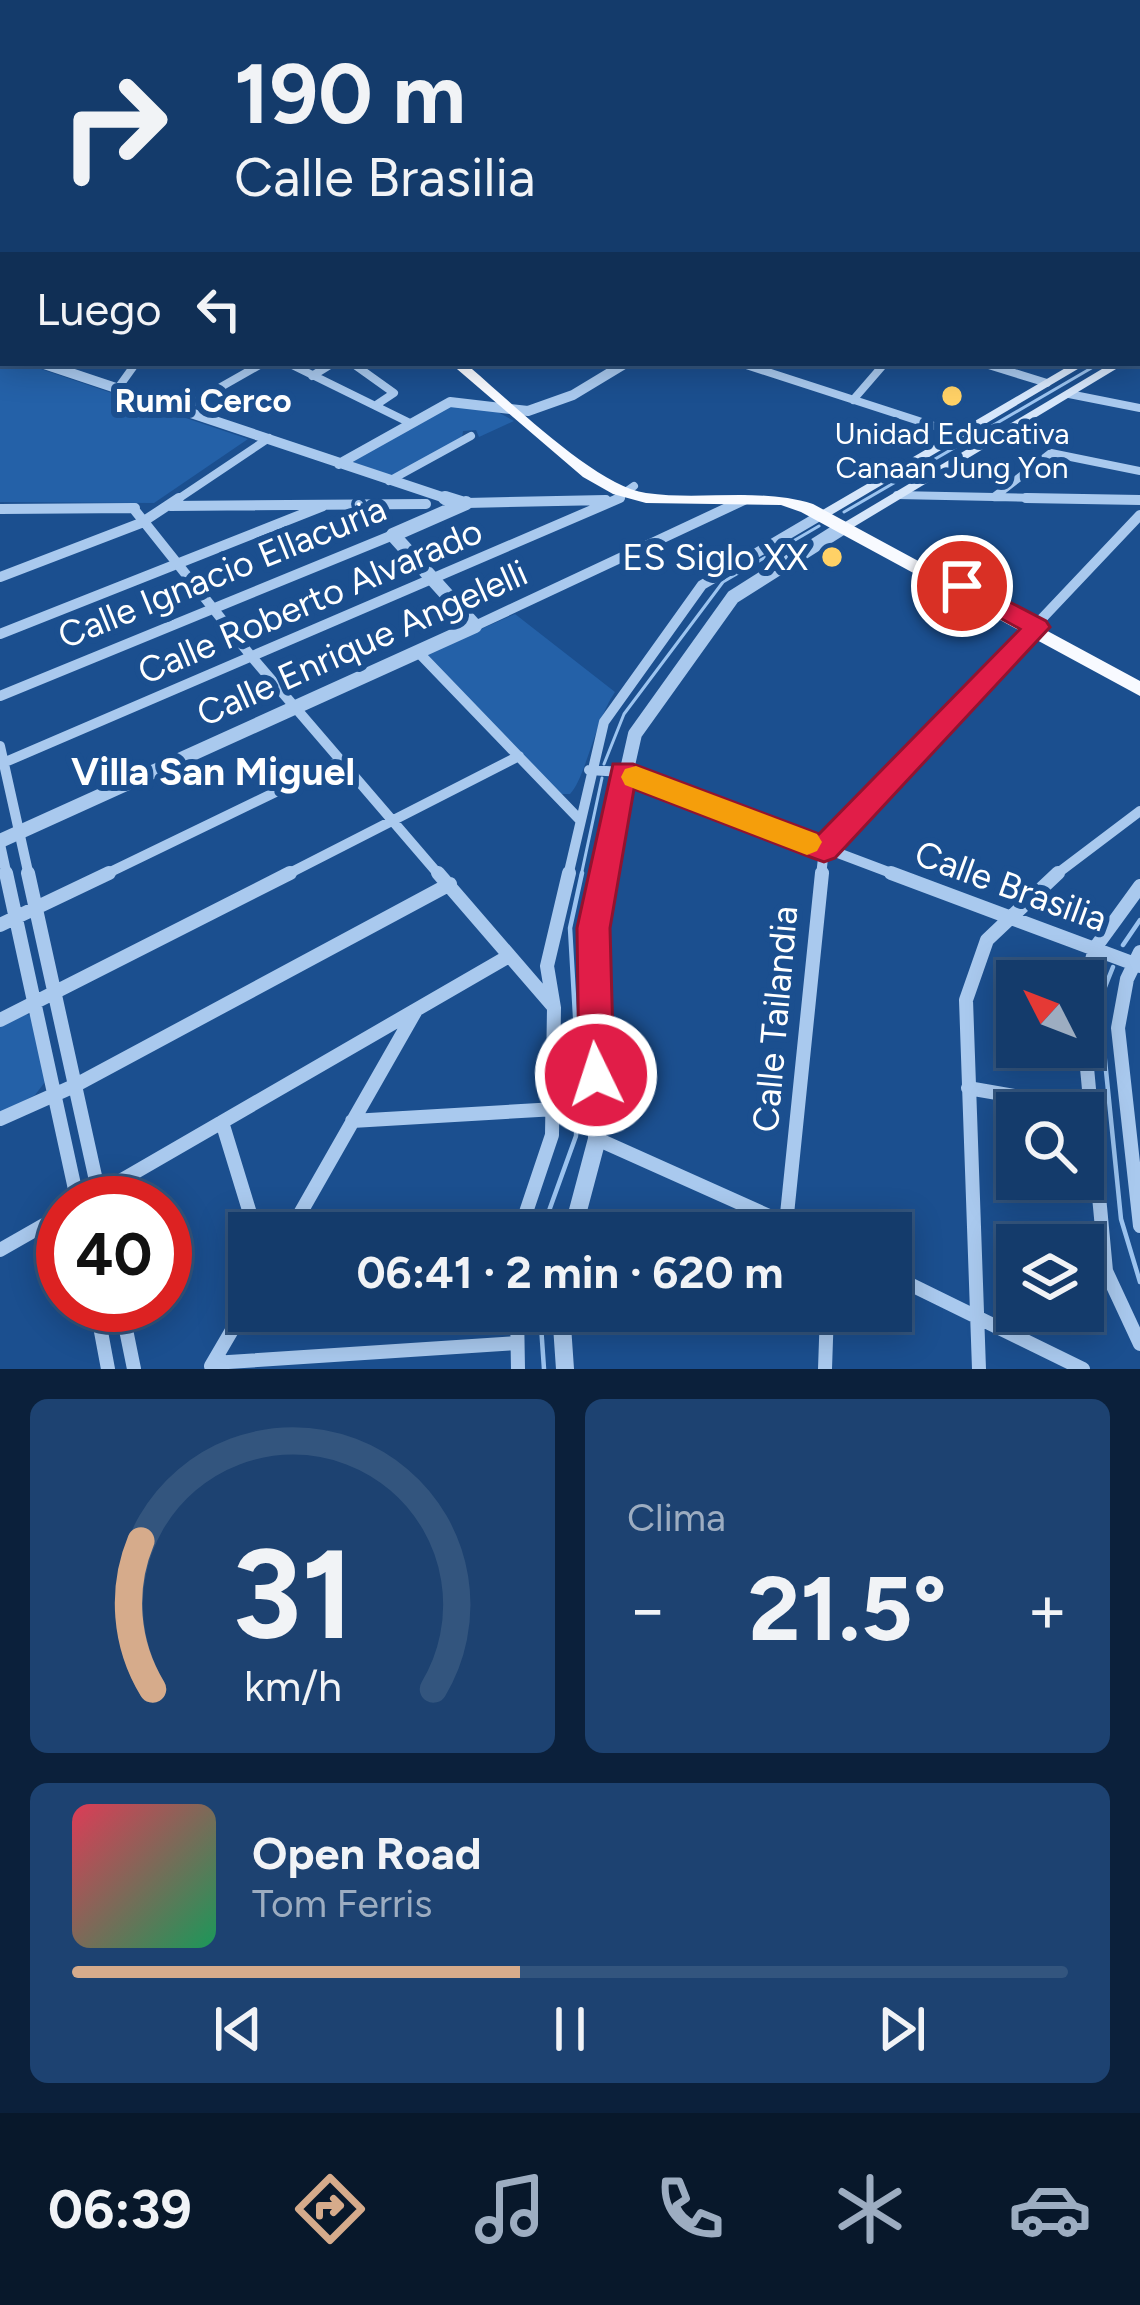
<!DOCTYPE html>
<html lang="es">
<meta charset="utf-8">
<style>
body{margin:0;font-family:Figtree,sans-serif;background:#1d4271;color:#f1f3f6;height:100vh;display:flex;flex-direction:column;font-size:45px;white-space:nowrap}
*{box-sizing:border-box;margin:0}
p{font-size:39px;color:#9dadc1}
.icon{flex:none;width:66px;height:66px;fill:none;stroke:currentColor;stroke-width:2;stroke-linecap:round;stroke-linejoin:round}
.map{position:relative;height:1369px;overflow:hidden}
.side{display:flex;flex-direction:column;gap:30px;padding:30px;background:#0b203b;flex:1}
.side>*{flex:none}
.guide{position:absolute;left:0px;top:0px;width:1140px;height:366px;box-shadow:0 6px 30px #0003,0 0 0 3px #33557e;background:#143b6b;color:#f1f3f6;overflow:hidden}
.needle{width:78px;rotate:312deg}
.fabs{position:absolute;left:996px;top:960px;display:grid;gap:24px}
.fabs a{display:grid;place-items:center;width:108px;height:108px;border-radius:0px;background:#143b6b;box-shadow:0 6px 30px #0003,0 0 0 3px #33557e;font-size:60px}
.speed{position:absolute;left:36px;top:1176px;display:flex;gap:24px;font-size:60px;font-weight:700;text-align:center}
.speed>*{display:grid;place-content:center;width:156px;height:156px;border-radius:50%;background:#143b6b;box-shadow:0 6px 30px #0003,0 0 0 3px #33557e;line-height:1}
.speed .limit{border:18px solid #d22;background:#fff;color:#111}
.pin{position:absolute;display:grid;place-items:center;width:102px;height:102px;color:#fff;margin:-51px;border:6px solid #fff;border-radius:50%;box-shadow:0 3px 12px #0007}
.me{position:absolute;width:132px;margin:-66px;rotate:356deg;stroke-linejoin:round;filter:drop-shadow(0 0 9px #0008)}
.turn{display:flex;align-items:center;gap:42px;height:252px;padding:0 36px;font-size:54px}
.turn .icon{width:156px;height:156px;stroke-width:2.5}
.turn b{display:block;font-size:84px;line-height:102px}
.then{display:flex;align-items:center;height:114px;padding:0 36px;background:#0003;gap:24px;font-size:45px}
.big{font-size:90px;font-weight:700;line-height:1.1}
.side .widget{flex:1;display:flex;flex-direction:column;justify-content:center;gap:18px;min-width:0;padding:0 42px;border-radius:18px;background:#1d4271}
.side .dial{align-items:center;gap:0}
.dial svg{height:312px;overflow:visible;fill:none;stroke:#33557e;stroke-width:7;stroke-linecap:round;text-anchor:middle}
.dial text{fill:#f1f3f6;stroke:none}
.song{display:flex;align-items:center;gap:36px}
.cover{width:144px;height:144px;border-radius:18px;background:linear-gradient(135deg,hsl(350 70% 55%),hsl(150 70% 35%))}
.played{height:12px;border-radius:6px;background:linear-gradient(90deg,#d6ab8b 45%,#33557e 45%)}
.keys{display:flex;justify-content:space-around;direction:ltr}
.heat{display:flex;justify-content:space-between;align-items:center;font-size:66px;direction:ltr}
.side .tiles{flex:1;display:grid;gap:30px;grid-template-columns:1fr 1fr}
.widget:last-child{grid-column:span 2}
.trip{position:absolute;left:228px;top:1212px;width:684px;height:120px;border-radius:0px;background:#143b6b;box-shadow:0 6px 30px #0003,0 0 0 3px #33557e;font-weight:700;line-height:120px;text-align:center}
.tab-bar{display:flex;height:192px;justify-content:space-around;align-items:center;background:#08182b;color:#9dadc1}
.tab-bar .icon{width:84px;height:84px}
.tab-bar .on{color:#d6ab8b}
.tab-bar b{font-size:54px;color:#f1f3f6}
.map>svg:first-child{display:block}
.green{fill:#2461a8}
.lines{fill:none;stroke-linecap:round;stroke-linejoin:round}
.stream-far1{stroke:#9cc4f0;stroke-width:3}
.stream{stroke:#9cc4f0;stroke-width:4.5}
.minor-far3{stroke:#a9c9ee;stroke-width:6}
.minor-far2{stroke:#a9c9ee;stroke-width:8}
.minor-far1{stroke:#a9c9ee;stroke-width:10}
.minor{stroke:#a9c9ee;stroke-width:14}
.tertiary-far3{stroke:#a9c9ee;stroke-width:8}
.tertiary-far2{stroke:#a9c9ee;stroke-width:10}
.tertiary-far1{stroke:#a9c9ee;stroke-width:14}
.tertiary{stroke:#a9c9ee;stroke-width:18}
.secondary{fill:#d6e6fa;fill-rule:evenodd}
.trunk{fill:#f8faff;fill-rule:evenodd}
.route{fill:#e11d48;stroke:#92132f;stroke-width:3}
.slow{fill:#f59e0b}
.poi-dot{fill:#ffd166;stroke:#1b4f8f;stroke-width:4.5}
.labels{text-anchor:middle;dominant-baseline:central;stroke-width:12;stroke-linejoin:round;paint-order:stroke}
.far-poi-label{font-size:30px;fill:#fff;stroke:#1b4f8f}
.far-neighbourhood-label{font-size:33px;font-weight:bold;fill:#fff;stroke:#1b4f8f}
.poi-label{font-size:36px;fill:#fff;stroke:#1b4f8f;text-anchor:end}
.street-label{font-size:36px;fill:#fff;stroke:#1b4f8f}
.neighbourhood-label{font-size:39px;font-weight:bold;fill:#fff;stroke:#1b4f8f}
</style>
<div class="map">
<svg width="1140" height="1369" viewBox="0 0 1140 1369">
<rect width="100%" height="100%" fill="#1b4f8f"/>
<path class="green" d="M 0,356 L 3,363 L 23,363 L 248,439 L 154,503 L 0,502 Z
M 450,406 L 487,406 L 514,421 L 479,437 L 476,430 L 463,431 L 462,439 L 393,476 L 350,461 Z
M 515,614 L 615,692 C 596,719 585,779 570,794 L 558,794 L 426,657 L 431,651 Z
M 24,1013 L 32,1016 L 45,1082 L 35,1095 L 0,1114 L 0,1025 Z"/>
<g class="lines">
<path class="stream-far1" d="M 1122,3 L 1129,0
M 844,512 L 1100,363
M 604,764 L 624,714 L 723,582 L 819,526
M 581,876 L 602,778"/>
<path class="stream" d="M 1123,945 L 1140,920
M 1113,967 L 1103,992 L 1101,1021 L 1121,1219 L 1140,1282
M 541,1233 L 576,1136 L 578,1068 L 570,928 L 582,873
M 540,1311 L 544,1369"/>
<path class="minor-far3" d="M 240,0 L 251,3
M 327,0 L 339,3
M 703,0 L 713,3
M 774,0 L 794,3
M 192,3 L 200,0
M 474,3 L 481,0
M 644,3 L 650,0
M 836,3 L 843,0
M 952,3 L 958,0
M 998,3 L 1004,0
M 1058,3 L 1065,0
M 1103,3 L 1114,0"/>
<path class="minor-far2" d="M 288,363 L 410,423
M 352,363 L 394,393 L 376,405
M 740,363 L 959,434
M 982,363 L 1047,383
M 312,376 L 333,363
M 118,388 L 136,363
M 1069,394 L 1140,408
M 853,400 L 885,363
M 182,409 L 263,363
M 389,481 L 471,436
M 897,495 L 1140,500
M 994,497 L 1051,453 L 1140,471
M 175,501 L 269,438
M 575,501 L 606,500
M 613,501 L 634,486"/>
<path class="minor-far1" d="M 1026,498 L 1140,500
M 466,503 L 606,500
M 170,506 L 426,504
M 133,508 L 251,656 L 440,876
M 0,509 L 135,508
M 0,577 L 141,523 L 179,498
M 475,626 L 744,500
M 0,634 L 323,506
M 418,652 L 579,819
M 0,696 L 393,535
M 0,746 L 29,876
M 3,763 L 620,498
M 589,770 L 623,772 L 899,876
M 0,844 L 7,876
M 102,876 L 342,760
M 284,876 L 519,756
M 568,876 L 604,722 L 702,585 L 821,515
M 821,876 L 824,849 L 1140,515
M 1054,876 L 1140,811"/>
<path class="minor" d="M 6,873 L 78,1203
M 28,873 L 101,1203
M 438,873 L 552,1005
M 891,873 L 1140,966
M 0,925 L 109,873
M 1140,952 L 1127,979 L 1118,1028 L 1140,1226
M 1083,996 L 1095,948 L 1140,886
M 0,1020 L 290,873
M 1083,1025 L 1106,1271 L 1140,1344
M 968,1088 L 1094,1110
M 0,1119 L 74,1086 L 450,884
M 352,1121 L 556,1109
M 222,1122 L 256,1233
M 597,1139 L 807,1233
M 82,1203 L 509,956
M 786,1224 L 822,873
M 289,1233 L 415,1012
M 393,1233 L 519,1226
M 519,1233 L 552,1135 L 554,1008 L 547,966 L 569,873
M 0,1250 L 63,1214
M 891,1275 L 1083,1369
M 96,1305 L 108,1369
M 121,1305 L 134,1369
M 517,1311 L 518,1369
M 213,1363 L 516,1343
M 211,1366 L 249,1301
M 825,1369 L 827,1311
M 979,1369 L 966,1000 L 987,940 L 1058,873"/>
<path class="tertiary-far3" d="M 415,0 L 425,3
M 752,0 L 763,2
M 925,0 L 935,3
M 66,3 L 75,0
M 577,3 L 584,0"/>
<path class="tertiary-far2" d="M 41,363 L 454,501
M 339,464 L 450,402 L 528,411 L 573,395 L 626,363"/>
<path class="tertiary-far1" d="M 445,498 L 461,503
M 0,841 L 475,626 L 393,535 L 466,503
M 603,876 L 635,734 L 733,597 L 842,528"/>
<path class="tertiary" d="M 572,1233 L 597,1139 L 593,928 L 604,873
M 561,1311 L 565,1369"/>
<path class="secondary" d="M 67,0 L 78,0 L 83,3 L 72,3 Z
M 1137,335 L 1140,335 L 1140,342 L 1137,342 Z
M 1137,348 L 1140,348 L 1140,355 L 1137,355 Z
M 1074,363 L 1088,363 L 826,518 L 816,518 L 814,515 Z
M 1112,363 L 1126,363 L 847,531 L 837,531 L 835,528 Z"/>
<path class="trunk" d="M 0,246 L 3,246 L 3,254 L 0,254 Z
M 450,363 L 465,363 C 507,398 595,486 646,493 C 702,501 758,487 813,504 L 1140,681 L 1140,696 L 801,512 L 781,505 L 646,503 L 613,494 L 583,477 Z"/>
</g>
<path class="route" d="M 962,577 L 1046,621 L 1050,627 L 835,858 L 824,862 L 813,858 L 634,789 L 610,928 L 614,1075 L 609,1087 L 596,1091 L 584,1087 L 579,1075 L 577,928 L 613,764 L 633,764 L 819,834 L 1020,629 L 953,592 L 949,586 L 953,580 Z"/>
<path class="slow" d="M 636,766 L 817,834 L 822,842 L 817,851 L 807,855 L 625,785 L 621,777 L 625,769 Z"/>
<g class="poi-dot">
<circle cx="952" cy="396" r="12"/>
<circle cx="832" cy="557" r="12"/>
</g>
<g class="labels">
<g class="far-poi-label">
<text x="952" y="433">Unidad Educativa<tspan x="952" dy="34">Canaan Jung Yon</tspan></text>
</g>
<g class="far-neighbourhood-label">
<text x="203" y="400">Rumi Cerco</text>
</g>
<g class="poi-label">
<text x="808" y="557">ES Siglo XX</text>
</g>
<g class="street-label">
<text transform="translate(222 572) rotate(-22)">Calle Ignacio Ellacuria</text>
<text transform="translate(310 601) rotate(-23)">Calle Roberto Alvarado</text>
<text transform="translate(362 643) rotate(-24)">Calle Enrique Angelelli</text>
<text transform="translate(1011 886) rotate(20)">Calle Brasilia</text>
<text transform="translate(775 1019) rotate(-85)">Calle Tailandia</text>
</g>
<g class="neighbourhood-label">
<text x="213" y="771">Villa San Miguel</text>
</g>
</g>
</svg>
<div class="fabs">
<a><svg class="needle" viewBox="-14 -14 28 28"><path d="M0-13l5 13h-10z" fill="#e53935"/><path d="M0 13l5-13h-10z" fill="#9dadc1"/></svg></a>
<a><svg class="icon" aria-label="search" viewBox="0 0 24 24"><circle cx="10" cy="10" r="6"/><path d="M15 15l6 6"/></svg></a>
<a><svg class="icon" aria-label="layers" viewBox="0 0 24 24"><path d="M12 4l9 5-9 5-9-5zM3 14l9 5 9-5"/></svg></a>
</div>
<div class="speed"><div class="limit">40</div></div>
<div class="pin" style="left:962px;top:586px;background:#d93025"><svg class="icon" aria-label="arrive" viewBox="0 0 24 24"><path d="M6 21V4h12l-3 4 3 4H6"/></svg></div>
<svg class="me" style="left:596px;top:1075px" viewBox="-20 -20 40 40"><circle r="17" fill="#e11d48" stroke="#fff" stroke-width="3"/><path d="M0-11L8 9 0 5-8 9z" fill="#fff"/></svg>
<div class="trip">06:41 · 2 min · 620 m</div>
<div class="guide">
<div class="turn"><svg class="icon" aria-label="right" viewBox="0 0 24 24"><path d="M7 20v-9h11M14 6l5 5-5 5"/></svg><div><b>190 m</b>Calle Brasilia</div></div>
<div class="then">Luego<svg class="icon" aria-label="left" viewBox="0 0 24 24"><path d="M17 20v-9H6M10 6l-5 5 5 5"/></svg></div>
</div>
</div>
<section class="side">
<div class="tiles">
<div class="widget dial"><svg viewBox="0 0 100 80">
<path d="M14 69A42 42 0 1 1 86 69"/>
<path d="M14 69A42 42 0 0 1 11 31" stroke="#d6ab8b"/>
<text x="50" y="56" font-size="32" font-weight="700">31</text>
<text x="50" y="72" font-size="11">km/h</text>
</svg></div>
<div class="widget"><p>Clima</p>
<div class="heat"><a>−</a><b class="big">21.5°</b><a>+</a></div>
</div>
<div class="widget">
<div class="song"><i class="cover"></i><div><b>Open Road</b><p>Tom Ferris</p></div></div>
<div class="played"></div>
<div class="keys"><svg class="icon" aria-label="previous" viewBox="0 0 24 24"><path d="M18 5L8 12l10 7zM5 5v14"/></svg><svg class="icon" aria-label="pause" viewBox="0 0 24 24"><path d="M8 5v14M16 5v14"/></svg><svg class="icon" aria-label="next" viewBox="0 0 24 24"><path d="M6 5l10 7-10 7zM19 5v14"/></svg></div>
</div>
</div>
</section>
<nav class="tab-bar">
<b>06:39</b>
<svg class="icon on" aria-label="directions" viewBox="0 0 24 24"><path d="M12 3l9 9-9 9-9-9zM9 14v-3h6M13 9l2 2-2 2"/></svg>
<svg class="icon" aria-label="music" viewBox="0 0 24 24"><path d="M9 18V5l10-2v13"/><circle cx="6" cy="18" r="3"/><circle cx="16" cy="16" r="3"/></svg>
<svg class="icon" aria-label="phone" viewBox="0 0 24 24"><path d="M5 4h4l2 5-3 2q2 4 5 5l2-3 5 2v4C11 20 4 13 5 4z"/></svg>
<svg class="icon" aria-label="climate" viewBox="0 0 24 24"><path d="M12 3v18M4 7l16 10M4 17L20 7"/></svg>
<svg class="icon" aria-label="car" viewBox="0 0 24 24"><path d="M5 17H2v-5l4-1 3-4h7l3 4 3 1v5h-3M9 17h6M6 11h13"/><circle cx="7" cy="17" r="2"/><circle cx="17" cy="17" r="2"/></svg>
</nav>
